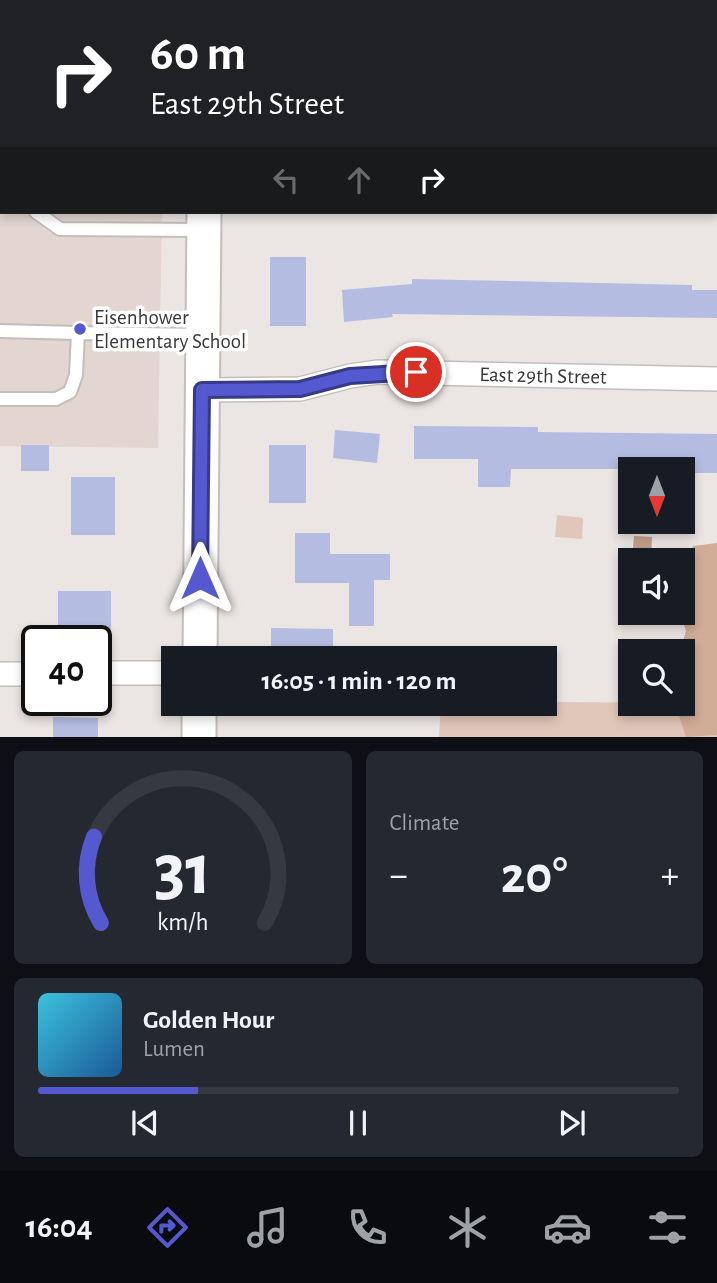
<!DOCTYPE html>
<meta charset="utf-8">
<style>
body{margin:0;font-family:"Alegreya Sans",sans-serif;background:#242831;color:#f1f3f6;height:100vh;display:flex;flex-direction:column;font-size:26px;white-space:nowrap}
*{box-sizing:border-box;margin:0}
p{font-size:23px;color:#9ea1a6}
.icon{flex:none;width:38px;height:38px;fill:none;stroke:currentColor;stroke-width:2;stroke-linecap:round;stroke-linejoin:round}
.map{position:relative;height:737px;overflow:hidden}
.sheet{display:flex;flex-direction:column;gap:14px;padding:14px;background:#0d0f14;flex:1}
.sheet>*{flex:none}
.banner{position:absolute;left:0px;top:0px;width:718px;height:214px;box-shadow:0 4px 10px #0003;background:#202124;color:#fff;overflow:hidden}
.needle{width:46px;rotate:180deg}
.fabs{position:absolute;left:618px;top:457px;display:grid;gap:14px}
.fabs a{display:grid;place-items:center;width:77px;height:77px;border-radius:0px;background:#171b24;box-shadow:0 4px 10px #0003;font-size:35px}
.speed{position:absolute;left:21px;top:625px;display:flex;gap:14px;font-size:35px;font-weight:700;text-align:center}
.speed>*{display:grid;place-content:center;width:91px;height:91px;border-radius:50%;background:#171b24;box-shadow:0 4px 10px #0003;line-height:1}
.speed .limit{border:4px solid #111;border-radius:10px;background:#fff;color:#111}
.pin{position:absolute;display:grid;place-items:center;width:60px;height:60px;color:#fff;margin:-30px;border:4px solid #fff;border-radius:50%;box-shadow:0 2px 7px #0007}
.me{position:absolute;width:77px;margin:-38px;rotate:0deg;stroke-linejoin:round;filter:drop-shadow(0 0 5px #0008)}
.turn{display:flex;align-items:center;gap:24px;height:147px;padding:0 35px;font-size:32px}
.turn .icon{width:91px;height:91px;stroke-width:2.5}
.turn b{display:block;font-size:49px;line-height:60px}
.lanes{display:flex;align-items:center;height:66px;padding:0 35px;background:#0003;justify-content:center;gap:35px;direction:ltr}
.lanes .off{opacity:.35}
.big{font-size:52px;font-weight:600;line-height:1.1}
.sheet .tile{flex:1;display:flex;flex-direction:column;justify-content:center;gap:10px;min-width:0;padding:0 24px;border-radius:10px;background:#242831}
.sheet .dial{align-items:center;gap:0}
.dial svg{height:182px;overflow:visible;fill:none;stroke:#363941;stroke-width:7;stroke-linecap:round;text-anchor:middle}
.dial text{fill:#f1f3f6;stroke:none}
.song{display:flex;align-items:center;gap:21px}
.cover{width:84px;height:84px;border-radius:10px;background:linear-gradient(135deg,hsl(190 70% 55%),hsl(210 70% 35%))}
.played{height:7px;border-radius:4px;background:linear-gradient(90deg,#5459d0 25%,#363941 25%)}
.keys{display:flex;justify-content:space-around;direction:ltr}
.heat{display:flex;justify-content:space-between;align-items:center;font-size:38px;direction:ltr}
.sheet .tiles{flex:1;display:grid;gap:14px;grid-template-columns:1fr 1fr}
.tile:last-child{grid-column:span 2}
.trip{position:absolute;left:161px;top:646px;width:396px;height:70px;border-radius:0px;background:#171b24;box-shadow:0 4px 10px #0003;font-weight:600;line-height:70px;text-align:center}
.tab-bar{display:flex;height:112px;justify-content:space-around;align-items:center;background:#090b0e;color:#9ea1a6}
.tab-bar .icon{width:49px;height:49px}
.tab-bar .current{color:#5459d0}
.tab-bar b{font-size:32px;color:#f1f3f6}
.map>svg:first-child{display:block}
.built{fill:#e3d6d0}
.green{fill:#e1c7b9}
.forest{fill:#d1ac97}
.water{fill:#c39f8a}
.building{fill:#b5bce1}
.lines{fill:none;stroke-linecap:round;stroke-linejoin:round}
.lane-casing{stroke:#c3bebc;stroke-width:16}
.street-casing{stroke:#c3bebc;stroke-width:26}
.secondary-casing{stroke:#c3bebc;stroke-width:37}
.lane{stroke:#fff;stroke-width:12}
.street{stroke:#fff;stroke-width:23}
.secondary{stroke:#fff;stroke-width:33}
.route-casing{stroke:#373a87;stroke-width:18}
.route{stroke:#5459d0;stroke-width:12}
.poi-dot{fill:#5459d0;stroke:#fff;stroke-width:2.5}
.labels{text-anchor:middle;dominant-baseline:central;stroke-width:7;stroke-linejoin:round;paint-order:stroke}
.poi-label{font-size:21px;fill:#3a3837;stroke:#fff;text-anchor:start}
.street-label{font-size:21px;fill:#3a3837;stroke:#fff}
</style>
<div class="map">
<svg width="717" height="737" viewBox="0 0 717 737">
<rect width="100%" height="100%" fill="#ebe5e3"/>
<path class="built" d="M 0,0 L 166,0 L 2,2 L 2,212 L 162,212 L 158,448 L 0,446 Z"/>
<path class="green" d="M 557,515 L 583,518 L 582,539 L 555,537 Z
M 544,702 L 717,703 L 717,737 L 439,737 L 441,704 Z"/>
<path class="forest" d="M 717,543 L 717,735 L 686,737 L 675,704 L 682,704 L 680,651 L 686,631 L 680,613 L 683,574 L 693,546 Z"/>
<path class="water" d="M 634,536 L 652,537 L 651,560 L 632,560 Z"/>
<path class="building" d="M 270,257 L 306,257 L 306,326 L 270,326 Z
M 412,279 L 692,285 L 692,290 L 717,290 L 717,318 L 392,314 L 393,317 L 344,322 L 342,290 L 412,284 Z
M 414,426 L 538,427 L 538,432 L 717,434 L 717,473 L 682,473 L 682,469 L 511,469 L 510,487 L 478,487 L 478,459 L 414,459 Z
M 335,430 L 380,434 L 377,463 L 333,458 Z
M 21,445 L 49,445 L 49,471 L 21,471 Z
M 269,445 L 306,445 L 306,503 L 269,503 Z
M 71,477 L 115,477 L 115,535 L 71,535 Z
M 295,533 L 330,533 L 330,554 L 390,554 L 390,580 L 374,580 L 374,626 L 349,626 L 349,583 L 295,583 Z
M 58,591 L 111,591 L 111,640 L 88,640 L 88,631 L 58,631 Z
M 271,628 L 333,629 L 333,658 L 271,658 Z
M 53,717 L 98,718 L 98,737 L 53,737 Z"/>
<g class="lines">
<g class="lane-casing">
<path id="lane" d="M 23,2 L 24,0
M 36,212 L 60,229 L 202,230
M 0,331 L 78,333 L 76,375 L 70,392 L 56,399 L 0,399
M 78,333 L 201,335"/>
</g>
<g class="street-casing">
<g id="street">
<path d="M 546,2 L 546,0"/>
<path d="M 716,111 L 717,111"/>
<path id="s1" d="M 202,390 L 300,389 L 350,376 L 378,372 L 717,379"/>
<path d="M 96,673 L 173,673"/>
<path d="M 0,674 L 37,674"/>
</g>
</g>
<g class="secondary-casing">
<path id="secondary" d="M 204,2 L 204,0
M 200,658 L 204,212
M 199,737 L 199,704"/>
</g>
<use href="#lane" class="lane"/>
<use href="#street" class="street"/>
<use href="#secondary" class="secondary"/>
</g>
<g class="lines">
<g class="route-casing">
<path id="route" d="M 200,578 L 202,390 L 300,389 L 350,376 L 416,372"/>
</g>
<use href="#route" class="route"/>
</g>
<circle class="poi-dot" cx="80" cy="329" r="7"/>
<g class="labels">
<g class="poi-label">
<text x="94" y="317">Eisenhower<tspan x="94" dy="24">Elementary School</tspan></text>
</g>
<g class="street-label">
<text stroke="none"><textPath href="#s1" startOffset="343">East 29th Street</textPath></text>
</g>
</g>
</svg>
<div class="fabs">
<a><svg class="needle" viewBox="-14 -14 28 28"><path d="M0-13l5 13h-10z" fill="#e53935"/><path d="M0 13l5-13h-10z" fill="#9ea1a6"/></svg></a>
<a><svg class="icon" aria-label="sound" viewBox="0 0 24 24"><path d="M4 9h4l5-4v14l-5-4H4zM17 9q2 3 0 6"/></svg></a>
<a><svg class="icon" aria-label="search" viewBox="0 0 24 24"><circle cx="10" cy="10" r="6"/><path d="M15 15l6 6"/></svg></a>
</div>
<div class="speed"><div class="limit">40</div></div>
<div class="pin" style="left:416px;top:372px;background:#d93025"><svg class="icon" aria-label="arrive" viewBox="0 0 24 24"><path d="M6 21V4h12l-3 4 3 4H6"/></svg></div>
<svg class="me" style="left:200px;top:578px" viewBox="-20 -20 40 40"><path d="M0-17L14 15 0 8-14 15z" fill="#5459d0" stroke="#fff" stroke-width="4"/></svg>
<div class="trip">16:05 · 1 min · 120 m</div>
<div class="banner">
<div class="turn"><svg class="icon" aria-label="right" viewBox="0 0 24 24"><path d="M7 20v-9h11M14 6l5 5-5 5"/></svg><div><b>60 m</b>East 29th Street</div></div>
<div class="lanes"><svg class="icon off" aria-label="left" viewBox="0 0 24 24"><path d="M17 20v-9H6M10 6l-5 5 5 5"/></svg><svg class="icon off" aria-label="ahead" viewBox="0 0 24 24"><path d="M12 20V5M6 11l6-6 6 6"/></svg><svg class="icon" aria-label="right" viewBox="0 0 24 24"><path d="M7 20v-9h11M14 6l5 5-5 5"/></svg></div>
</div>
</div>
<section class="sheet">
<div class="tiles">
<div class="tile dial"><svg viewBox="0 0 100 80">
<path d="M14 69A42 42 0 1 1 86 69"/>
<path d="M14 69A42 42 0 0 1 11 31" stroke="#5459d0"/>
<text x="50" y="56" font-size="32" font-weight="700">31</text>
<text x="50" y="72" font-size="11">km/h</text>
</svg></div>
<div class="tile"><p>Climate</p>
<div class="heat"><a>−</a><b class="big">20°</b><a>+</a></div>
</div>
<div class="tile">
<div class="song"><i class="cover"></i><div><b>Golden Hour</b><p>Lumen</p></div></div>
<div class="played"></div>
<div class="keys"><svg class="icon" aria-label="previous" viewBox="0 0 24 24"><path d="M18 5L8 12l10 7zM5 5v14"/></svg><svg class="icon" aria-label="pause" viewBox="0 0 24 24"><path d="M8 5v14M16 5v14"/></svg><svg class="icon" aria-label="next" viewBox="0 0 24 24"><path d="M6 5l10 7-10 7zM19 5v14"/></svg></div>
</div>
</div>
</section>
<nav class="tab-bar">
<b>16:04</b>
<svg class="icon current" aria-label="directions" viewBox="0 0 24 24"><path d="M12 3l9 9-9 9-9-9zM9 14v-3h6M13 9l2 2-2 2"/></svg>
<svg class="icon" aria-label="music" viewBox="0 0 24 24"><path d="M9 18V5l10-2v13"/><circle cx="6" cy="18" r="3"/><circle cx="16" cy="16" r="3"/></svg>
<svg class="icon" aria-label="phone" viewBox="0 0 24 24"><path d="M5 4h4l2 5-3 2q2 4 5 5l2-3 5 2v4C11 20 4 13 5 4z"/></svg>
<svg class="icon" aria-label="climate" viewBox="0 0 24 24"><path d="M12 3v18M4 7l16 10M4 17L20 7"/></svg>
<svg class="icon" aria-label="car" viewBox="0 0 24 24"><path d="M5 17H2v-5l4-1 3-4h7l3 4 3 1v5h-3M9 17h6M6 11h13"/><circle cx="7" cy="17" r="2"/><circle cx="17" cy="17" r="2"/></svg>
<svg class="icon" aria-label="filters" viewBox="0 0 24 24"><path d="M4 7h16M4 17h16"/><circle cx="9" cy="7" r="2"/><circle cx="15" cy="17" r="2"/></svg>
</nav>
